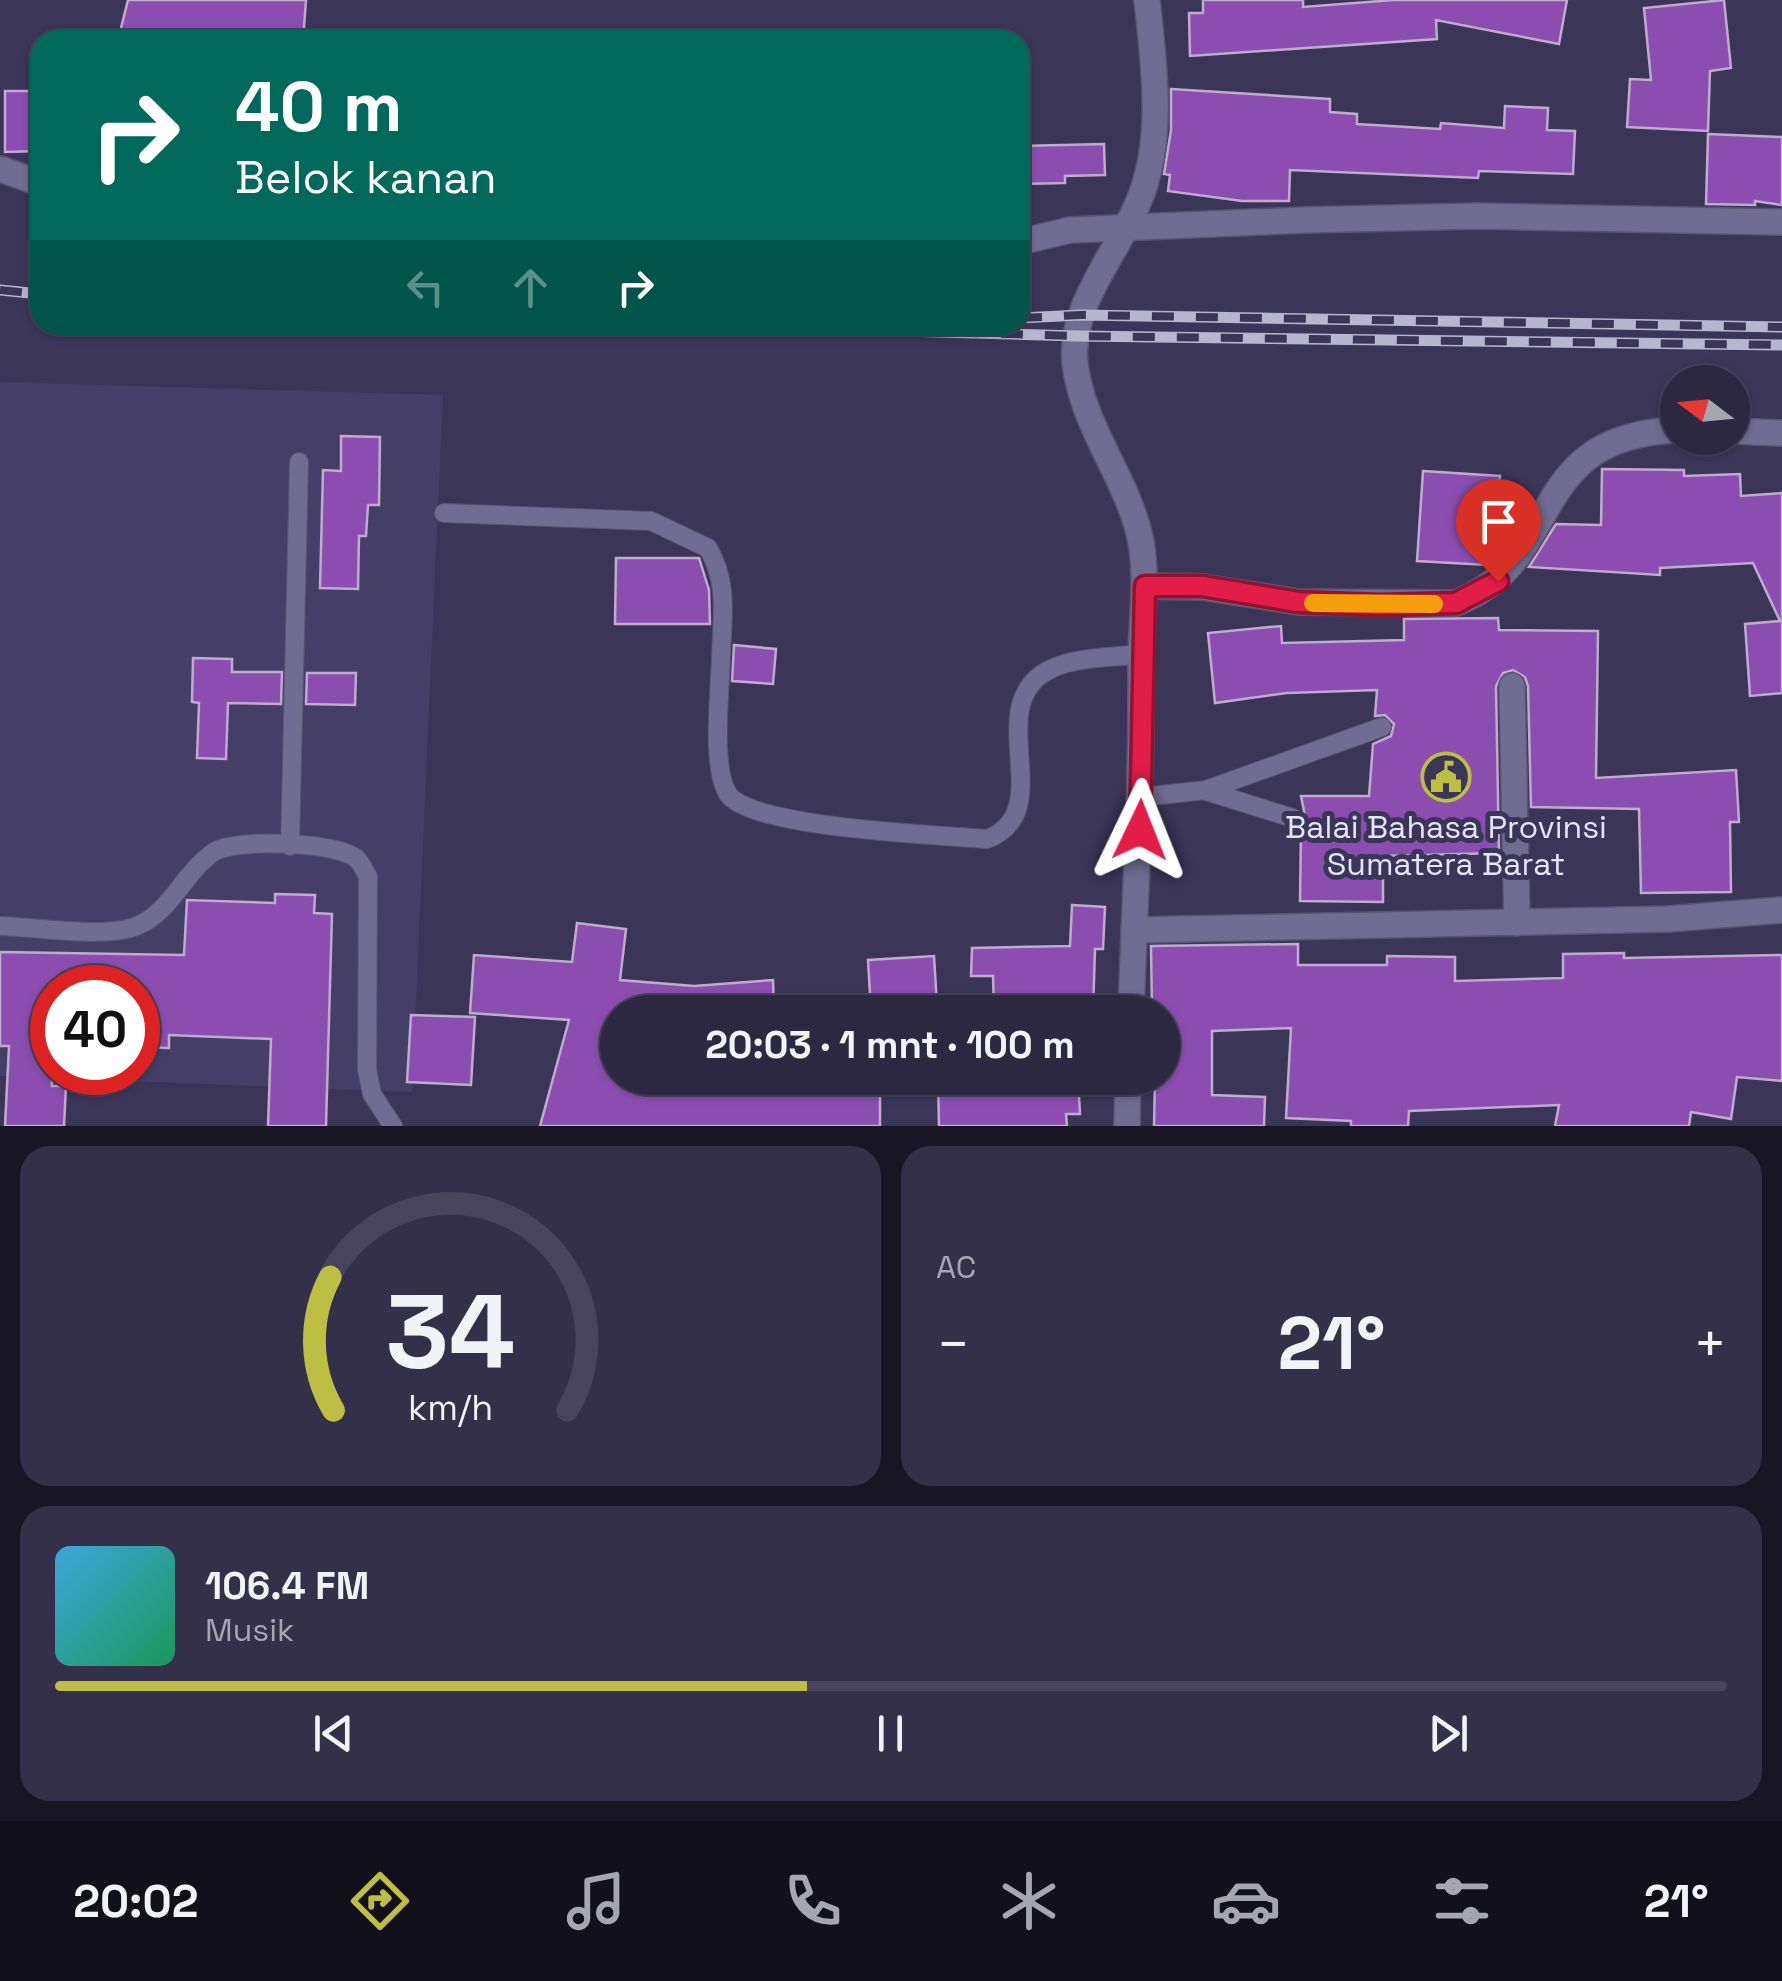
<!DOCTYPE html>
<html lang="id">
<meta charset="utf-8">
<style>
body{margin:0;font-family:"Space Grotesk",sans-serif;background:#343049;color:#f1f3f6;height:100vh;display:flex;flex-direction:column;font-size:38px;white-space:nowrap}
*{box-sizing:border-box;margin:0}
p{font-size:32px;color:#a6a6b2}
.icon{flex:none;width:55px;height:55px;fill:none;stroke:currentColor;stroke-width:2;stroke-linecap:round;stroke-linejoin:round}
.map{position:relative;height:1126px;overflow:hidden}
.side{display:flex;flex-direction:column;gap:20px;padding:20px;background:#181624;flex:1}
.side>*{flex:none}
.guide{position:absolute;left:30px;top:30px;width:1000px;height:305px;border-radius:30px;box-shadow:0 2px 8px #0004,0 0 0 2px #48445b;background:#00695c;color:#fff;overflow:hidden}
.needle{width:65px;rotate:286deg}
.tools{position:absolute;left:1660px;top:365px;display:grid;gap:20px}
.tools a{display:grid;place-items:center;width:90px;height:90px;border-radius:50%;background:#2c2842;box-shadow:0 2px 8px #0004,0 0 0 2px #48445b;font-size:50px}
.speed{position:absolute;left:30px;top:965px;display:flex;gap:20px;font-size:50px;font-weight:700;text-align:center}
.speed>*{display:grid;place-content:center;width:130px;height:130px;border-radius:50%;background:#2c2842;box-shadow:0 2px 8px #0004,0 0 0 2px #48445b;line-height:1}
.speed .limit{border:15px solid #d22;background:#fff;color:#111}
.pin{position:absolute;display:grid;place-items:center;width:85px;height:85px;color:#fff;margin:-102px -42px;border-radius:50% 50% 50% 0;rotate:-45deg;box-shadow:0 0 10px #0007}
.pin .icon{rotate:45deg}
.me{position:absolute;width:110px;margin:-55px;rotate:2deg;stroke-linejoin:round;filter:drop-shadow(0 0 8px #0008)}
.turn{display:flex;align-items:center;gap:35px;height:210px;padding:0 40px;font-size:45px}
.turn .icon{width:130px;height:130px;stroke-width:2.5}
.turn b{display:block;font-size:70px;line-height:85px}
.lanes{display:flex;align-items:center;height:95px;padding:0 40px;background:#0003;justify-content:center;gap:50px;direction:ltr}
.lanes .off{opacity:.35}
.big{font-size:75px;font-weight:700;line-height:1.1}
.side .tile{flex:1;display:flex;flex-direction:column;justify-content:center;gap:15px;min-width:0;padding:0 35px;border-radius:30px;background:#343049}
.side .dial{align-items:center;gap:0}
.dial svg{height:260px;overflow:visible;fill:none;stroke:#48445b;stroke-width:7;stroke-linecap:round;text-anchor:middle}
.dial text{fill:#f1f3f6;stroke:none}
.song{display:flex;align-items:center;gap:30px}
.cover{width:120px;height:120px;border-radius:15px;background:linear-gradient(135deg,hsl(200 70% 55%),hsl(150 70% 35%))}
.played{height:10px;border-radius:5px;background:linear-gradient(90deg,#bcbf43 45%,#48445b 45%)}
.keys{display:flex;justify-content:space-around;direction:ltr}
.heat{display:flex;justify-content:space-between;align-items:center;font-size:55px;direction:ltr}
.side .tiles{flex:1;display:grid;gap:20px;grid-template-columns:1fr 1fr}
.tile:last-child{grid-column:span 2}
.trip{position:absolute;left:600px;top:995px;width:580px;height:100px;border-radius:50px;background:#2c2842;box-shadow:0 2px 8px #0004,0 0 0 2px #48445b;font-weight:700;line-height:100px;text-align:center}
.menu{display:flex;height:160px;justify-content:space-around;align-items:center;background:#12101a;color:#a6a6b2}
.menu .icon{width:70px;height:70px}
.menu .on{color:#bcbf43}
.menu b{font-size:45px;color:#f1f3f6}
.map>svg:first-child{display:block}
.built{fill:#453e67;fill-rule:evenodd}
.building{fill:#8b4eb0;stroke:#c0aad0;stroke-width:2.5}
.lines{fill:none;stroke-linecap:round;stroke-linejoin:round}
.service-casing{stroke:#5a5471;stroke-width:20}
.minor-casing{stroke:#5a5471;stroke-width:28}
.tertiary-casing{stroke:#5a5471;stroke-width:28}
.service{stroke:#716c92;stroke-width:18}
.minor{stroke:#716c92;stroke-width:25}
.tertiary{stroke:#716c92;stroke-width:25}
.rail-casing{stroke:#b8b6cf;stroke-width:11}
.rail{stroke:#3b3658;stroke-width:8;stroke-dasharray:22;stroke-linecap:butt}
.route-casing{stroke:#92132f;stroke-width:25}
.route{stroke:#e11d48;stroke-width:18}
.slow{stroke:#f59e0b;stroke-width:18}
.labels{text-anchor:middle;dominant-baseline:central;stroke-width:10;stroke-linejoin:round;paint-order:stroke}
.poi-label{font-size:32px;fill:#e6e4fa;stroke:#3b3658}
</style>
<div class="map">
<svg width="1782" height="1126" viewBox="0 0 1782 1126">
<rect width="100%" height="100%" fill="#3b3658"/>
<path class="built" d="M 0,382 L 443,395 L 412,1092 L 0,1076 ZM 52,988 L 138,988 L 138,1072 L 52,1072 Z"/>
<path class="building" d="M 128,0 L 306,0 L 303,40 L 118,40 Z
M 1203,0 L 1303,0 L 1303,7 L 1394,0 L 1567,0 L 1559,44 L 1436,20 L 1437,39 L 1190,56 L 1189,13 L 1203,13 Z
M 1724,0 L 1731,68 L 1710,71 L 1708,131 L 1627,127 L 1630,79 L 1651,80 L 1644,8 Z
M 1171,89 L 1330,99 L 1330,112 L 1357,114 L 1357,124 L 1440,129 L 1441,123 L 1504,128 L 1505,106 L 1548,108 L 1547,130 L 1575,131 L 1573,174 L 1479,171 L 1478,178 L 1290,170 L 1289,201 L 1242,201 L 1168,191 L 1170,175 L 1164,174 L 1171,130 Z
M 5,91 L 40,91 L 40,151 L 5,152 Z
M 1708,134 L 1782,137 L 1782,205 L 1755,201 L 1755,205 L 1706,204 Z
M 1104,144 L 1105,175 L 1065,176 L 1065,183 L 1020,184 L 1020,146 Z
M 341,436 L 380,437 L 379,505 L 368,505 L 366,536 L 359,536 L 358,589 L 320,588 L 323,470 L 341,471 Z
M 1602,469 L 1684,470 L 1684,476 L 1740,474 L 1741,496 L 1782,493 L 1782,693 L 1750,696 L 1745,624 L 1780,621 L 1753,563 L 1660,568 L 1660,575 L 1529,567 L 1556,524 L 1601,525 Z
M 1423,471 L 1500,476 L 1497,524 L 1519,524 L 1487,565 L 1417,561 Z
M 616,558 L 699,558 L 709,590 L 710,624 L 615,624 Z
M 1498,618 L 1499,630 L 1598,631 L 1596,778 L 1736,770 L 1739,822 L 1730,822 L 1731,892 L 1641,893 L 1639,809 L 1531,807 L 1528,686 L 1525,677 L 1513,670 L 1503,673 L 1496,686 L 1499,853 L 1383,856 L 1383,902 L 1300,901 L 1301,828 L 1305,816 L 1301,796 L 1369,796 L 1373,744 L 1391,736 L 1394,724 L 1385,715 L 1375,716 L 1377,690 L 1287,693 L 1215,703 L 1208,633 L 1281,626 L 1282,643 L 1404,640 L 1404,619 Z
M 734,645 L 776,649 L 773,684 L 732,681 Z
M 193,658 L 232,659 L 232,672 L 282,672 L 281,704 L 228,703 L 226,759 L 197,758 L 199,703 L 192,702 Z
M 307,673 L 356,673 L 355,705 L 306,704 Z
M 275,894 L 315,895 L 314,913 L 332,914 L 326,1126 L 268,1126 L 271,1039 L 169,1035 L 169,1048 L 138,1047 L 138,988 L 52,988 L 52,1086 L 66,1086 L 64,1126 L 5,1126 L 9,1046 L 0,1046 L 0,952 L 184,955 L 187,900 L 275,903 Z
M 1072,905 L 1105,907 L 1103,949 L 1095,949 L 1093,1012 L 994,1012 L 993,976 L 971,976 L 972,948 L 1070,946 Z
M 577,923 L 626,929 L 620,980 L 694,986 L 773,980 L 774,1012 L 618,1012 L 618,1078 L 640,1078 L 638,1084 L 698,1079 L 880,1078 L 880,1126 L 540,1126 L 569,1020 L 470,1013 L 474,955 L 572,962 Z
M 1298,944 L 1298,965 L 1387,965 L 1387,956 L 1455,957 L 1455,981 L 1563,978 L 1563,954 L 1624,953 L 1624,958 L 1782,955 L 1782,1081 L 1737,1077 L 1731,1119 L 1691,1112 L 1689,1126 L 1555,1126 L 1559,1105 L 1409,1111 L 1408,1126 L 1351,1126 L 1351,1121 L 1286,1118 L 1291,1028 L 1212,1031 L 1212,1095 L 1265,1097 L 1264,1126 L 1154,1126 L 1155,1078 L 1162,1078 L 1162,1011 L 1152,1011 L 1151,946 Z
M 934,956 L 937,1005 L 919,1006 L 919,1012 L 871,1012 L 868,960 Z
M 411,1015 L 475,1017 L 471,1085 L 407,1082 Z
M 938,1078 L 984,1078 L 984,1081 L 1078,1078 L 1080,1114 L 1066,1114 L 1067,1126 L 939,1126 Z"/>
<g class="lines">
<g class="service-casing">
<path id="service" d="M 444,513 L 651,521 L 708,548 C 729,584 722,618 721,658 C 720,691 711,768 728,794 C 750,828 942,835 987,839 C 1058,812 985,714 1042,674 C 1068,656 1111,658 1141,654
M 1206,791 L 1293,818
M 1142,797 L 1206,790 L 1382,727
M 290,846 L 299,462
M 0,926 C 37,927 104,939 137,926 C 171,912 184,872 214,852 C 236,838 335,842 356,858 C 361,862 365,871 368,877 L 367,1070 L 372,1094 L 393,1126"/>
</g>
<g class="minor-casing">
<path id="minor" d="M 0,169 L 40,183
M 1020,242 L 1070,230 L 1304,220 L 1478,216 L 1782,222
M 1732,431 L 1782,433
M 1145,586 L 1202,587 L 1298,602 L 1456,603 C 1566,561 1523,435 1678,430
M 1512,686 L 1517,923
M 1134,930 L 1668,919 L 1782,910"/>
</g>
<g class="tertiary-casing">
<path id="tertiary" d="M 1131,1012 C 1135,896 1142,780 1141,663 C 1141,622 1148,582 1141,542 C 1129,480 1082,427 1075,363 C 1069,306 1117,253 1138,203 C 1165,141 1154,65 1147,0
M 1127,1126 L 1128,1078"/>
</g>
<use href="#service" class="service"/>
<use href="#minor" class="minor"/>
<use href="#tertiary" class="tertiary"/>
<g class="rail-casing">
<path id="rail" d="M 0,290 L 40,294
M 1020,318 L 1081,315 L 1782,327
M 693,325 L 1077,336 L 1782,345"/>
</g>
<use href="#rail" class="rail"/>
</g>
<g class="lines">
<g class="route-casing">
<path id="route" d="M 1140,830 L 1145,586 L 1202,586 L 1298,602 L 1380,605 L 1456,603 L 1498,581"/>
</g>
<use href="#route" class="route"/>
<path class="slow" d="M 1313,603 L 1434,604"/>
</g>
<defs>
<g id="civic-ring" transform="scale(2.5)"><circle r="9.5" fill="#3b3658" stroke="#bcbf43" stroke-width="1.5"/><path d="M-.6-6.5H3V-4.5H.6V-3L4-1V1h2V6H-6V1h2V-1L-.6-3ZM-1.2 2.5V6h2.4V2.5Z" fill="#bcbf43"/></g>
</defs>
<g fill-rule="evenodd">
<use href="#civic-ring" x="1446" y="777"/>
</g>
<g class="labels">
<g class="poi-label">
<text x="1446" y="827">Balai Bahasa Provinsi<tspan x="1446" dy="37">Sumatera Barat</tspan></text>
</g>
</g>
</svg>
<div class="tools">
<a><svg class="needle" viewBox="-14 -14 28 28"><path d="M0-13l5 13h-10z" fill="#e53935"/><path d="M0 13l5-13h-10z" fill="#a6a6b2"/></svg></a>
</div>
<div class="speed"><div class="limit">40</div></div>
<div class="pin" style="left:1498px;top:581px;background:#d93025"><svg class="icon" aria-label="arrive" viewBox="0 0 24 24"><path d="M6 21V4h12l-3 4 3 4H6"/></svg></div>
<svg class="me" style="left:1140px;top:830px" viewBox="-20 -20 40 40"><path d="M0-17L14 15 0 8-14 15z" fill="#e11d48" stroke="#fff" stroke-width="4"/></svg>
<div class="trip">20:03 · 1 mnt · 100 m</div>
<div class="guide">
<div class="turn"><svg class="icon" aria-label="right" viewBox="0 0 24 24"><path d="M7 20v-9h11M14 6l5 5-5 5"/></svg><div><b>40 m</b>Belok kanan</div></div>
<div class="lanes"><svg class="icon off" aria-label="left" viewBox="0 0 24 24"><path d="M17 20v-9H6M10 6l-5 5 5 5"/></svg><svg class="icon off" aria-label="ahead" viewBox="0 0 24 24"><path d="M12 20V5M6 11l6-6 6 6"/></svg><svg class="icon" aria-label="right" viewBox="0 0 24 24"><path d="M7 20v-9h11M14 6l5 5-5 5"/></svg></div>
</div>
</div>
<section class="side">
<div class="tiles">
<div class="tile dial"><svg viewBox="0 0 100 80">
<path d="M14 69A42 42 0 1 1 86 69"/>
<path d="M14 69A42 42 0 0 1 13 28" stroke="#bcbf43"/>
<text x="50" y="56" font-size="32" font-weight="700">34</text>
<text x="50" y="72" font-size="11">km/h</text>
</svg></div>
<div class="tile"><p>AC</p>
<div class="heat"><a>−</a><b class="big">21°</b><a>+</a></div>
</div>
<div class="tile">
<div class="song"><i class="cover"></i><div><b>106.4 FM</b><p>Musik</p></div></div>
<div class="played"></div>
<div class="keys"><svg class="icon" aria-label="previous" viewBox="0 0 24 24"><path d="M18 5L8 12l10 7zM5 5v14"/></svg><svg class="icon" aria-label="pause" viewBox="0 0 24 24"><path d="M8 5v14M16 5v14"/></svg><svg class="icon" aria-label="next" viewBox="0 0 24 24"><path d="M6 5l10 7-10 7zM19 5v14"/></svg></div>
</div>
</div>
</section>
<nav class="menu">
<b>20:02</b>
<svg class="icon on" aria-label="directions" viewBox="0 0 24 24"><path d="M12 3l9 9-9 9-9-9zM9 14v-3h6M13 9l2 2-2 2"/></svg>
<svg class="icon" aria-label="music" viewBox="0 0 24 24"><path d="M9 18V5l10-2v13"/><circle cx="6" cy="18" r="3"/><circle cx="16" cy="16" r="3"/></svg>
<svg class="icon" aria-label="phone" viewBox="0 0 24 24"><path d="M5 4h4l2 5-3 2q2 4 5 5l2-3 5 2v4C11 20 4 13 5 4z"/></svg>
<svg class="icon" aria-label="climate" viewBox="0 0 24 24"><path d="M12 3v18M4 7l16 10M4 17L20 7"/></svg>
<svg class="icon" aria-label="car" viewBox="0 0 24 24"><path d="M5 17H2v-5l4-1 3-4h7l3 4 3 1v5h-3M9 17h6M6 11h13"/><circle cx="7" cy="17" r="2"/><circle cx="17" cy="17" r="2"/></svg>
<svg class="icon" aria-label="filters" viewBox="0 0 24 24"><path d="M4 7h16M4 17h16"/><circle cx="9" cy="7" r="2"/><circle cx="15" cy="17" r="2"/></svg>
<b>21°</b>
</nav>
